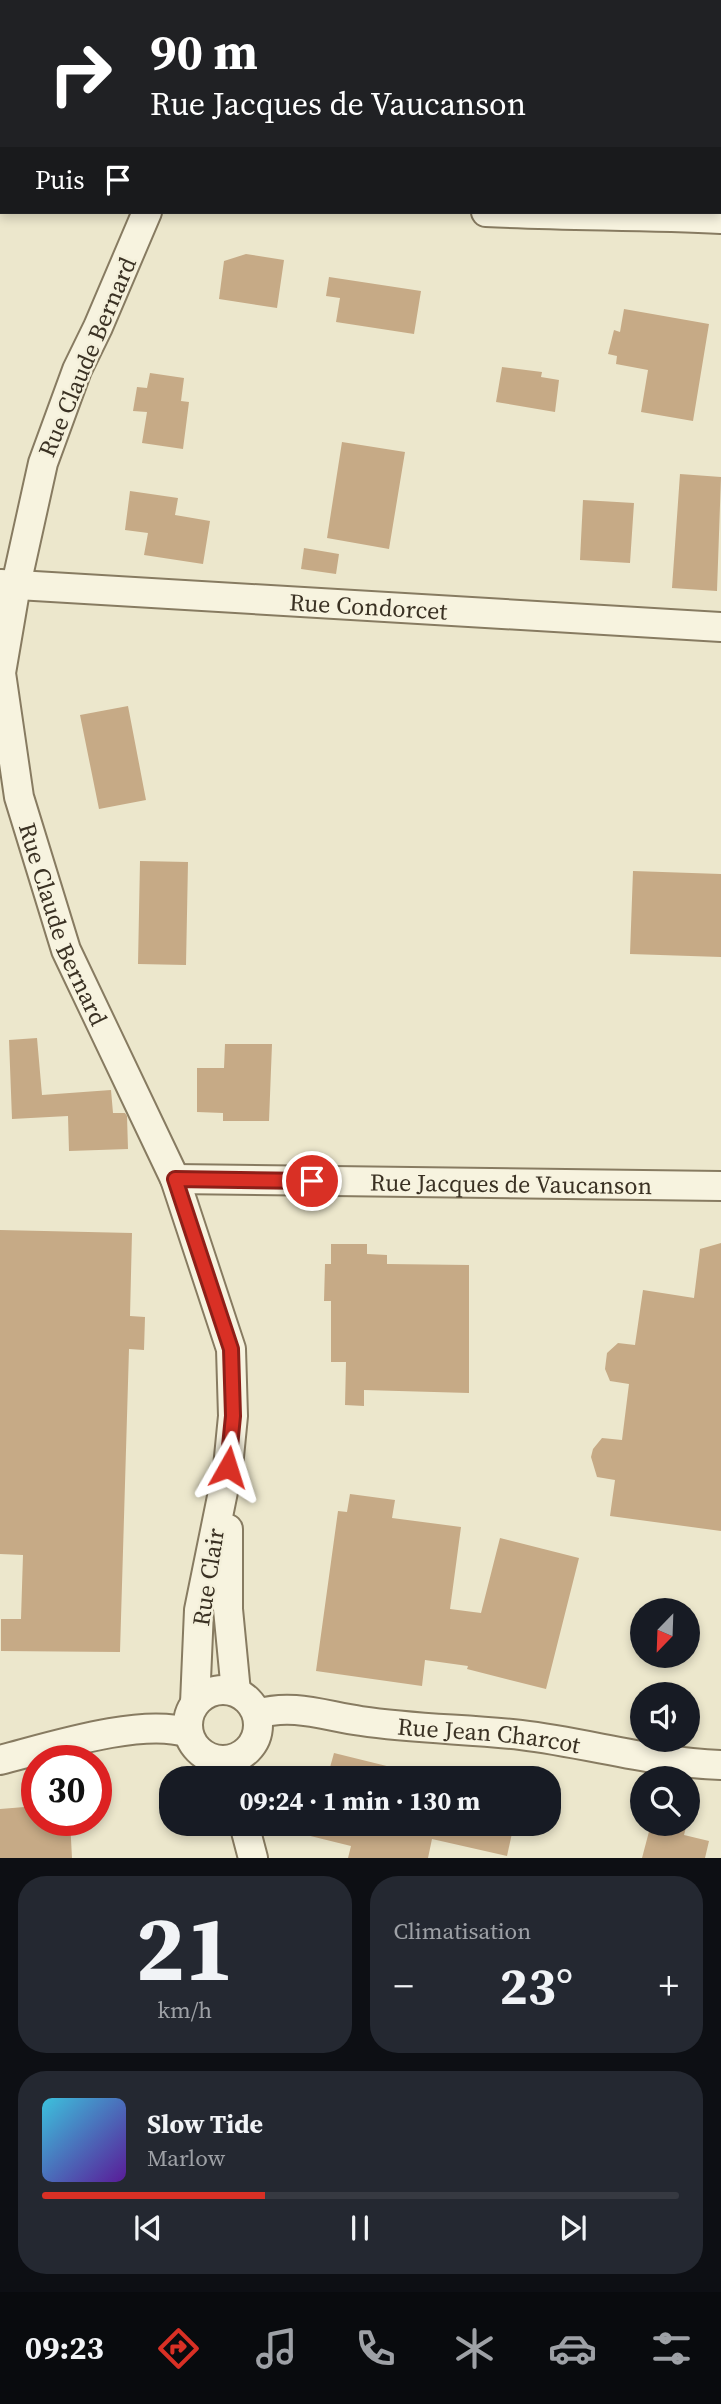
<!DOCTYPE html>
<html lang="fr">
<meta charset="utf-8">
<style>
body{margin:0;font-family:"Source Serif 4",serif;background:#242831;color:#f1f3f6;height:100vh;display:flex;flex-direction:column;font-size:26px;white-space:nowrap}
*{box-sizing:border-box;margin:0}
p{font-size:23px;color:#9ea1a6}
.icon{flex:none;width:38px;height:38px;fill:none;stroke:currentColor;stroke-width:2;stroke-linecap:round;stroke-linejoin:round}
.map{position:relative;height:1858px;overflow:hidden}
.side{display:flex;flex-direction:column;gap:18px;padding:18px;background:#0d0f14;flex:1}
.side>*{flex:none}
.hud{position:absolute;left:0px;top:0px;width:721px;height:214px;box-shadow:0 4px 10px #0003;background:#202124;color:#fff;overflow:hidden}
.needle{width:46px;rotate:203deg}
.tools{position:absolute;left:630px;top:1598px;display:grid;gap:14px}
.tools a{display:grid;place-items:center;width:70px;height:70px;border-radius:50%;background:#171b24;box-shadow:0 4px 10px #0003;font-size:35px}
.speed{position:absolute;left:21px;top:1745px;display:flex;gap:14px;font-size:35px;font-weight:700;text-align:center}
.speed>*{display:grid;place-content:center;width:91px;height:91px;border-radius:50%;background:#171b24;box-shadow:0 4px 10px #0003;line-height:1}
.speed .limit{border:10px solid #d22;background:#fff;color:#111}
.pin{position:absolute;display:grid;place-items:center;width:60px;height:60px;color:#fff;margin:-30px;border:4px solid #fff;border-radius:50%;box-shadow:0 2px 7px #0007}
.me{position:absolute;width:77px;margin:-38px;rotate:6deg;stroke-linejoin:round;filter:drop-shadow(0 0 5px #0008)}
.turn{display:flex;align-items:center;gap:24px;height:147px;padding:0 35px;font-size:32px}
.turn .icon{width:91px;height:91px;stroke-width:2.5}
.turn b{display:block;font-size:49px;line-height:60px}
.then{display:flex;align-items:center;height:66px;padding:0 35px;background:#0003;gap:14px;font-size:26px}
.big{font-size:52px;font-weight:700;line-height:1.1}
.side .widget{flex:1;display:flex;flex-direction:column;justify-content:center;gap:10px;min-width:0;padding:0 24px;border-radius:28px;background:#242831}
.side .dial{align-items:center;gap:0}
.dial b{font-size:91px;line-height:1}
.song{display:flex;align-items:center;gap:21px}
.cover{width:84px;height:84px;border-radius:10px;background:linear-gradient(135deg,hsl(190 70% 55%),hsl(270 70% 35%))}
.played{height:7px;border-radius:4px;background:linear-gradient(90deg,#d93025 35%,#363941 35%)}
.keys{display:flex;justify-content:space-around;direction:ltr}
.heat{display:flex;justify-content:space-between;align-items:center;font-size:38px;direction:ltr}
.side .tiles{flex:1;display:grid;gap:18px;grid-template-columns:1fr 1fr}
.widget:last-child{grid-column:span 2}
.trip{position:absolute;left:159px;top:1766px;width:402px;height:70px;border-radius:28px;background:#171b24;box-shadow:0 4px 10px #0003;font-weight:700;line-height:70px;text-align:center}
.dock{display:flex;height:112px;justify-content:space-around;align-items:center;background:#090b0e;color:#9ea1a6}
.dock .icon{width:49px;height:49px}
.dock .selected{color:#d93025}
.dock b{font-size:32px;color:#f1f3f6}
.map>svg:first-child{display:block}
.building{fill:#c6aa86}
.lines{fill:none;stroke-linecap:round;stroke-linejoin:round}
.minor-casing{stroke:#877b61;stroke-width:32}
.minor{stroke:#f7f3df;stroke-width:28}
.route-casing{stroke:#8d1f18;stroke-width:18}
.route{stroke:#d93025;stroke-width:12}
.labels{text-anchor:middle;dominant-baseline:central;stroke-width:5;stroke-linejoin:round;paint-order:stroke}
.street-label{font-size:24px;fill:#3a3123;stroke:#f4f0db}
</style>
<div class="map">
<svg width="721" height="1858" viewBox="0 0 721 1858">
<rect width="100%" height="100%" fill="#ece7cc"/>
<path class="building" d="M 246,254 L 284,260 L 277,308 L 219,299 L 224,261 Z
M 329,277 L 421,291 L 414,334 L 336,322 L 340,298 L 326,296 Z
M 624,309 L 709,324 L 693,421 L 641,412 L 648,370 L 616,364 L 617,356 L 608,354 L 614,330 L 620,332 Z
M 502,367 L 542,372 L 541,377 L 559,380 L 555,412 L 496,402 Z
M 150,373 L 184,378 L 181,401 L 189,402 L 183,449 L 142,443 L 147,412 L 133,411 L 137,387 L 147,388 Z
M 342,442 L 405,452 L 389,549 L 327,538 Z
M 680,474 L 721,477 L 717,591 L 672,588 Z
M 130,491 L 178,498 L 175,515 L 210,521 L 203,564 L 144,555 L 148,533 L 125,530 Z
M 583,500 L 634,503 L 630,563 L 580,560 Z
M 304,548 L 339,554 L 336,574 L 301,569 Z
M 128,706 L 146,800 L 99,809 L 80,715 Z
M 140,861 L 188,862 L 186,965 L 138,964 Z
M 633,871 L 721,874 L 721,957 L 630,954 Z
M 37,1038 L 42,1095 L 111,1090 L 113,1113 L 125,1113 L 127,1116 L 128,1149 L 69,1151 L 68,1116 L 12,1119 L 9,1040 Z
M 225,1044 L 272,1044 L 269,1121 L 223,1121 L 223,1113 L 197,1112 L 197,1068 L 224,1068 Z
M 0,1230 L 132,1233 L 130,1316 L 145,1317 L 144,1350 L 129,1349 L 120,1652 L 1,1651 L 1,1619 L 21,1619 L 23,1555 L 0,1554 Z
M 721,1243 L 721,1531 L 610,1516 L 615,1480 L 597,1477 L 591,1457 L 593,1449 L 602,1438 L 622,1440 L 629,1384 L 610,1381 L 605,1369 L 607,1353 L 618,1343 L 635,1345 L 643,1290 L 694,1298 L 700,1249 Z
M 331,1244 L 367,1244 L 367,1254 L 387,1255 L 387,1264 L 469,1265 L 469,1393 L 364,1390 L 364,1406 L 345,1405 L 346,1362 L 331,1362 L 331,1301 L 324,1301 L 325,1264 L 331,1264 Z
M 350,1494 L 395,1500 L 392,1518 L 461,1527 L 450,1609 L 481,1613 L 500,1538 L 579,1558 L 546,1689 L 467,1669 L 468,1666 L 425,1660 L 422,1686 L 316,1671 L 338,1511 L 347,1512 Z
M 334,1753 L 411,1772 L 410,1778 L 327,1778 Z
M 37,1806 L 37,1820 L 70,1820 L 72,1858 L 0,1858 L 0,1809 Z
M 286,1824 L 514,1824 L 507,1856 L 432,1839 L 428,1858 L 348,1858 L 351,1846 L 286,1830 Z
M 651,1824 L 671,1824 L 686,1827 L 684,1835 L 709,1841 L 705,1858 L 642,1858 Z"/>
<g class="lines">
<g class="minor-casing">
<g id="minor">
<path d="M 173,2 L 173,0"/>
<path d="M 619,2 L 619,0"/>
<path d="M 0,173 L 2,173"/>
<path id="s1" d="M 147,212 L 98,327 L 77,370 L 43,463 L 16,585 L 1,673 L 19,797 L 66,950 L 175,1179 L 231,1349 L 233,1416 L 228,1467 L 199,1610 L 195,1703"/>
<path d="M 486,212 C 564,216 642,215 721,219"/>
<path id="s2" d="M 1,584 L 721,627"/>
<path id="s3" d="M 175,1179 L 721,1186"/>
<path d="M 228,1529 L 228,1609 L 236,1692"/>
<circle cx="223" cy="1725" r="35"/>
<path id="s4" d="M 257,1714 C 293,1703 325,1716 361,1721 C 414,1729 468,1729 521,1735 C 588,1743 653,1763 721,1765"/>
<path d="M 0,1760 C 47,1748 143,1717 188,1733"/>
<path d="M 244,1824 L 253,1858"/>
</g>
</g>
<use href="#minor" class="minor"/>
</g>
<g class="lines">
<g class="route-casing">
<path id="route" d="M 228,1467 L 233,1416 L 231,1349 L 175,1179 L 312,1181"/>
</g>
<use href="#route" class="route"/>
</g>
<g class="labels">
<g class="street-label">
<text transform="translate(87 357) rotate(-67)">Rue Claude Bernard</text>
<text stroke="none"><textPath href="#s2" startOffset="368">Rue Condorcet</textPath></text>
<text stroke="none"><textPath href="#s1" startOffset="746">Rue Claude Bernard</textPath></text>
<text stroke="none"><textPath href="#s3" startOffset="336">Rue Jacques de Vaucanson</textPath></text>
<text transform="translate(208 1577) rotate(-81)">Rue Clair</text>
<text stroke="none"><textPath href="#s4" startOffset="234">Rue Jean Charcot</textPath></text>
</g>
</g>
</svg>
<div class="tools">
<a><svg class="needle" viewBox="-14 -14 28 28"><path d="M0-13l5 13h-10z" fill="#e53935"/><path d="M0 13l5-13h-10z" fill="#9ea1a6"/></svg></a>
<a><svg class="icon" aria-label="sound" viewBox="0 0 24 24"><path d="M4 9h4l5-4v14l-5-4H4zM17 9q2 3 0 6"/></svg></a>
<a><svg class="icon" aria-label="search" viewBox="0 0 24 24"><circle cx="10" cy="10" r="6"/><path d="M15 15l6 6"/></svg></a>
</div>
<div class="speed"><div class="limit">30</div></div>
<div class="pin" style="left:312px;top:1181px;background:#d93025"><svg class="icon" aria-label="arrive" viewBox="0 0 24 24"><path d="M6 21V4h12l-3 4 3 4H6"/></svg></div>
<svg class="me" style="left:228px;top:1467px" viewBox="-20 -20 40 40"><path d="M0-17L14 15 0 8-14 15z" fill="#d93025" stroke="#fff" stroke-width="4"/></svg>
<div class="trip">09:24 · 1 min · 130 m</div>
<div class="hud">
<div class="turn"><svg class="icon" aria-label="right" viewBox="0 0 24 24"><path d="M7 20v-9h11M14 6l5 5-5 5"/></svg><div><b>90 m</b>Rue Jacques de Vaucanson</div></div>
<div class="then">Puis<svg class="icon" aria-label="arrive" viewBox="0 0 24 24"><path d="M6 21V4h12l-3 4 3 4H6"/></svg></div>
</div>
</div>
<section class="side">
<div class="tiles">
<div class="widget dial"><b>21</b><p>km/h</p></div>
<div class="widget"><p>Climatisation</p>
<div class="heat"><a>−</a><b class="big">23°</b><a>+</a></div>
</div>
<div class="widget">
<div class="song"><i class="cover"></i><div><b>Slow Tide</b><p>Marlow</p></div></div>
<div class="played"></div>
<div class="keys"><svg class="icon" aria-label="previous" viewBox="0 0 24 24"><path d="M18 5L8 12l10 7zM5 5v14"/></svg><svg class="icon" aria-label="pause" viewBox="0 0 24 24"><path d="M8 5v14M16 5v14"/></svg><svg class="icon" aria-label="next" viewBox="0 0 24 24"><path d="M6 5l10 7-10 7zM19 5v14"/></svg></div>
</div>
</div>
</section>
<nav class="dock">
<b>09:23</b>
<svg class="icon selected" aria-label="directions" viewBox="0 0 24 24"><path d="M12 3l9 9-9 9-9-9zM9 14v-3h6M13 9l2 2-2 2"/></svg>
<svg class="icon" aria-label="music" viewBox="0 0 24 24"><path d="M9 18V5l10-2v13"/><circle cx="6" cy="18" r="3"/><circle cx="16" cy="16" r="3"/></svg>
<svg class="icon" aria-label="phone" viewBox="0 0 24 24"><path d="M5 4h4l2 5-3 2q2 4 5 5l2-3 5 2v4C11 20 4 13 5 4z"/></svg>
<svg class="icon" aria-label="climate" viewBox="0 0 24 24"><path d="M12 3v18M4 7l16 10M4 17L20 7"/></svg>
<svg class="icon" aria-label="car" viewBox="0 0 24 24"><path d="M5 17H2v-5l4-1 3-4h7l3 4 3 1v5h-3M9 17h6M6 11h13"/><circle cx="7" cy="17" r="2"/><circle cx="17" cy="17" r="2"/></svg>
<svg class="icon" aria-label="filters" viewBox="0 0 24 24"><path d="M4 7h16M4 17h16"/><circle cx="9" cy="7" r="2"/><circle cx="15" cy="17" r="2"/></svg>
</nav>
